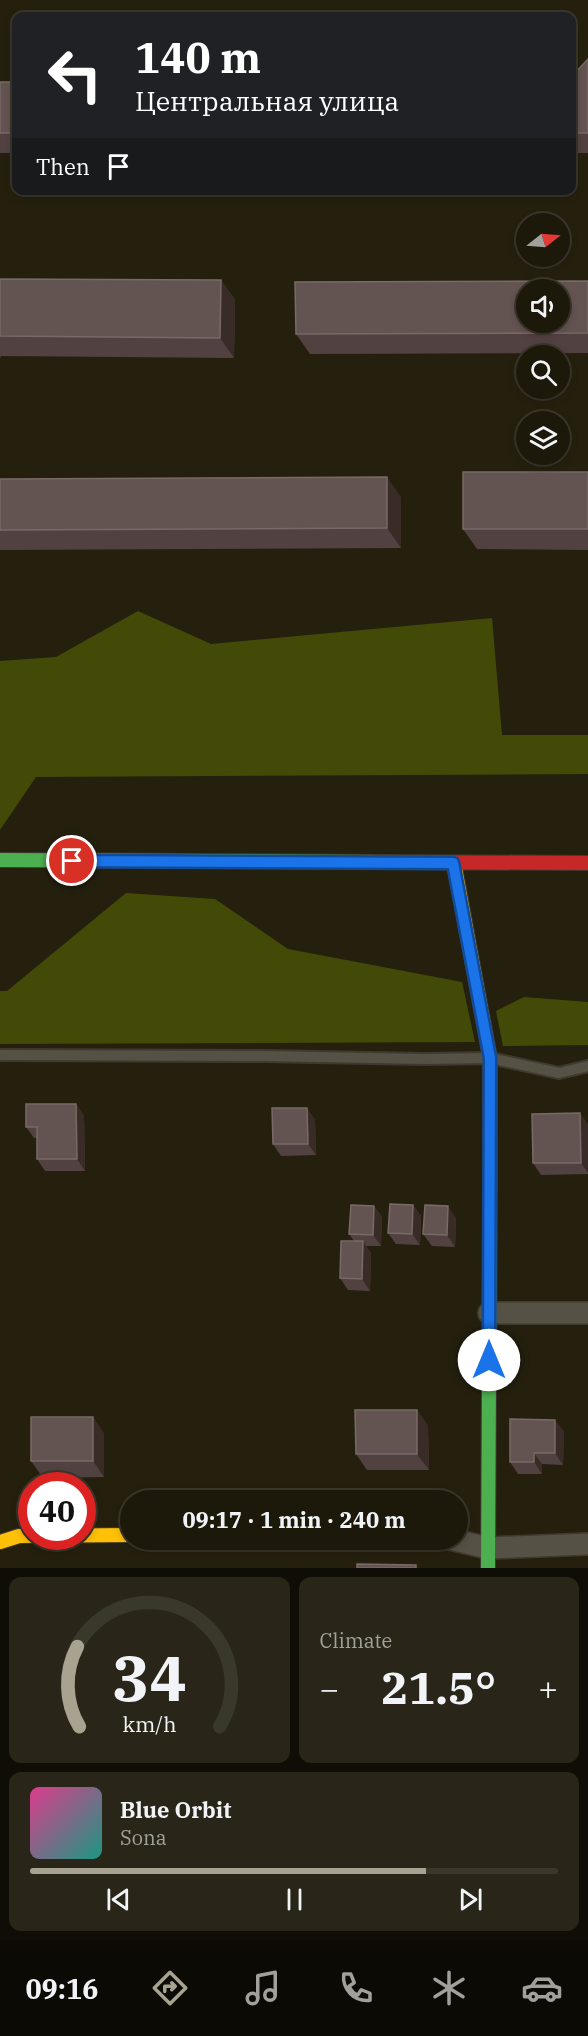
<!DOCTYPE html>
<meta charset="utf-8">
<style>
body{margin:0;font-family:"IBM Plex Serif",serif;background:#292518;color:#f1f3f6;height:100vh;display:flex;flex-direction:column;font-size:22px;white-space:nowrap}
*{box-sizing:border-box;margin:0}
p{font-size:20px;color:#a0a09c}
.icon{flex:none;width:33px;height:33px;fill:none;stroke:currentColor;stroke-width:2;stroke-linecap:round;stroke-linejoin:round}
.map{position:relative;height:1568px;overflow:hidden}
.side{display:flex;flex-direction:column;gap:9px;padding:9px;background:#0f0d06;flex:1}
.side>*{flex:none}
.top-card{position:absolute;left:12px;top:12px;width:564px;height:183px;border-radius:12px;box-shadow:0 3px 9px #0003,0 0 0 2px #3a372b;background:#202124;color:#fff;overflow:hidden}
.needle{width:39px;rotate:73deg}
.controls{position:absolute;left:516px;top:213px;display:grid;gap:12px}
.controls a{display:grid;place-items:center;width:54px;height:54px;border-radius:50%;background:#1c180a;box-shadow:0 3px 9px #0003,0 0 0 2px #3a372b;font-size:30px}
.speed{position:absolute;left:18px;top:1472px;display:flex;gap:12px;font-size:30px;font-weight:700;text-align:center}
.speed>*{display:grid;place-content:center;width:78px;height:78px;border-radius:50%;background:#1c180a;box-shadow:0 3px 9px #0003,0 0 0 2px #3a372b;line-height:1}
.speed .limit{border:9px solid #d22;background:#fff;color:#111}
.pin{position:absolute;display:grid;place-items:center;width:51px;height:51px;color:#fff;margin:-26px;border:3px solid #fff;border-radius:50%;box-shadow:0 2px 6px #0007}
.me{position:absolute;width:66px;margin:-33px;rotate:0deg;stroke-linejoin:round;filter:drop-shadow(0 0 4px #0008)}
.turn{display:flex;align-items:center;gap:21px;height:126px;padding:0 24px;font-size:27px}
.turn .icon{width:78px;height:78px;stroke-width:2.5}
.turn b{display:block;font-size:42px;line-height:51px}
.then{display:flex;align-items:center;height:57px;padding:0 24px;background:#0003;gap:12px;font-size:22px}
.big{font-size:45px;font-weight:800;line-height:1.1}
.side .tile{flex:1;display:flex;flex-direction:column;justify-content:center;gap:9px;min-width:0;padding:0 21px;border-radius:12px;background:#292518}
.side .dial{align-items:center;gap:0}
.dial svg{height:156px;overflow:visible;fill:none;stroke:#3a372b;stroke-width:7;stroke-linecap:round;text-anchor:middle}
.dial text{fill:#f1f3f6;stroke:none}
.song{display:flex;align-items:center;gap:18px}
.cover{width:72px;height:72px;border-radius:9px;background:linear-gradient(135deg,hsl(330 70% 55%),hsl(170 70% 35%))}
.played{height:6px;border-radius:3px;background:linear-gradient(90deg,#a8a391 75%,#3a372b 75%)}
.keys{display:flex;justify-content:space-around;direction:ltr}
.heat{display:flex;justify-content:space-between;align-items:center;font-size:33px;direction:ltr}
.side .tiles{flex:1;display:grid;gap:9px;grid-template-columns:1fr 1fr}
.tile:last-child{grid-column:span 2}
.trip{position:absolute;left:120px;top:1490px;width:348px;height:60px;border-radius:30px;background:#1c180a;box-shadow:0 3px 9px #0003,0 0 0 2px #3a372b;font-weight:800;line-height:60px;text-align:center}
.tabs{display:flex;height:96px;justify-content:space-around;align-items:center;background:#0b0a04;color:#a0a09c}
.tabs .icon{width:42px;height:42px}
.tabs .current{color:#a8a391}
.tabs b{font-size:27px;color:#f1f3f6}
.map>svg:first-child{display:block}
.green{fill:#434a07}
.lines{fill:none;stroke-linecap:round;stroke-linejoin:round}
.lane-casing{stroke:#3f3a2f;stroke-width:14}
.street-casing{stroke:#3f3a2f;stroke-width:24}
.fast-casing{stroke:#3f3a2f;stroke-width:16}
.slow-casing{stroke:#3f3a2f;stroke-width:16}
.jam-casing{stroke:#3f3a2f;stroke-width:16}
.lane{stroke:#555144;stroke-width:10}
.street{stroke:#555144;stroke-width:21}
.fast{stroke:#4caf50;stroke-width:14}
.slow{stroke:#ffc107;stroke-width:14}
.jam{stroke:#c62828;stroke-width:14}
.wall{fill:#524141}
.shaded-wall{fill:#392c26}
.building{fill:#635351;stroke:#786a66;stroke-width:1.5;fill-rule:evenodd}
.route-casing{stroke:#114b97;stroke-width:15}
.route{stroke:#1a73e8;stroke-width:10}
</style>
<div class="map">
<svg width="588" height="1568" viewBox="0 0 588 1568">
<rect width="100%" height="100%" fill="#25200e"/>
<path class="green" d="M 138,611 L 211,644 L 492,618 L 502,735 L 588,735 L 588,774 L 36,777 L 0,830 L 0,661 L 56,657 Z
M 126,893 L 215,899 L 288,949 L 462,982 L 475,1042 L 0,1044 L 0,991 L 7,991 Z
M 524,997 L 588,1002 L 588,1045 L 503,1046 L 496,1011 Z"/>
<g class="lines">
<g class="lane-casing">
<path id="lane" d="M 0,1055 L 263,1056 L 425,1059 L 490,1058 L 559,1073 L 588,1066"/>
</g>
<g class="street-casing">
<path id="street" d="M 489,1313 L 588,1313
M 450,1539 L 488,1548 L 588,1544"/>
</g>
<g class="fast-casing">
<path id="fast" d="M 0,860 L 377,862
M 488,1568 L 490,1185"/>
</g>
<g class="slow-casing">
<path id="slow" d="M 454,863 L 490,1058 L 490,1185
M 0,1542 L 19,1536 L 130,1535"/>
</g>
<g class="jam-casing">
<path id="jam" d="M 377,862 L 588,863"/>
</g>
<use href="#lane" class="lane"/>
<use href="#street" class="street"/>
<use href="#fast" class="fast"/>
<use href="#slow" class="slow"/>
<use href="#jam" class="jam"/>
</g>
<path class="wall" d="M 588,59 L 588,153 L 572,153 L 572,76 Z
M 0,82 L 16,82 L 16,153 L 0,153 Z
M 0,279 L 221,280 L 235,300 L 234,358 L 1,356 L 0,358 Z
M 588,281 L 588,353 L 310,354 L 296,334 Z
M 588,472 L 588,550 L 477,549 L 463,529 Z
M 0,479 L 401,497 L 401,548 L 0,550 Z
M 76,1104 L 84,1116 L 85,1171 L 45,1171 L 37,1159 L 37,1138 L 34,1138 L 26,1127 Z
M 315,1119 L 316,1155 L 281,1156 L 273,1144 Z
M 588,1124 L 588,1174 L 541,1175 L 533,1163 Z
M 413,1205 L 421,1216 L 420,1245 L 396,1244 L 388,1233 Z
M 374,1206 L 382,1217 L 381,1246 L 366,1246 L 371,1253 L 370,1291 L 348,1290 L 340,1278 L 354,1241 L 349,1234 Z
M 456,1218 L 455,1247 L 432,1246 L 423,1234 Z
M 417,1410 L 428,1426 L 429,1470 L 367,1470 L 356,1454 Z
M 93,1417 L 104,1434 L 104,1477 L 43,1478 L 31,1461 Z
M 564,1431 L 563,1465 L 542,1464 L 542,1474 L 518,1474 L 510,1462 Z"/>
<path class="shaded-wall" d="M 221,280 L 235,300 L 234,358 L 220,338 Z
M 387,477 L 401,497 L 401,548 L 387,528 Z
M 76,1104 L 84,1116 L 85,1171 L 77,1159 Z
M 307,1108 L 315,1119 L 316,1155 L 308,1144 Z
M 580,1113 L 588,1124 L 588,1173 L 581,1163 Z
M 413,1205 L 421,1216 L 420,1245 L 412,1234 Z
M 374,1206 L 382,1217 L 381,1246 L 373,1235 Z
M 448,1206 L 456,1218 L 455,1247 L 447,1235 Z
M 363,1241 L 371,1253 L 370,1291 L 362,1279 Z
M 417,1410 L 428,1426 L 429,1470 L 417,1454 Z
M 93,1417 L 104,1434 L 104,1477 L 93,1461 Z
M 555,1420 L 564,1431 L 563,1465 L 555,1453 Z
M 534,1453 L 542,1464 L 542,1474 L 534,1462 Z"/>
<path class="building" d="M 588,59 L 588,133 L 572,133 L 572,76 Z
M 0,82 L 16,82 L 16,133 L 0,133 Z
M 0,279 L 221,280 L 220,338 L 0,336 Z
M 588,281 L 588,333 L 296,334 L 295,282 ZM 526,290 L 560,290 L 560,322 L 526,322 Z
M 463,472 L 588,472 L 588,529 L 463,529 Z
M 387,477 L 387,528 L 0,530 L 0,479 Z
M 26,1104 L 76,1104 L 77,1159 L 37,1159 L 37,1127 L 26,1127 Z
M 272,1108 L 307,1108 L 308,1144 L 273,1144 Z
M 580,1113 L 581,1163 L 533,1163 L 532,1114 Z
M 390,1204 L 413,1205 L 412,1234 L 388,1233 Z
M 351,1205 L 374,1206 L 373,1235 L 349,1234 Z
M 425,1205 L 448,1206 L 447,1235 L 423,1234 Z
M 341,1241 L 363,1241 L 362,1279 L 340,1278 Z
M 355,1410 L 417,1410 L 417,1454 L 356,1454 Z
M 31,1417 L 93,1417 L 93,1461 L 31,1461 Z
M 510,1419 L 555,1420 L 555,1453 L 534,1453 L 534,1462 L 510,1462 Z
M 357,1564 L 416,1565 L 416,1568 L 357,1568 Z"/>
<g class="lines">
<g class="route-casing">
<path id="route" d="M 72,861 L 453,863 L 490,1058 L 489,1360"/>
</g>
<use href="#route" class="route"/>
</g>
</svg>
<div class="controls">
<a><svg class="needle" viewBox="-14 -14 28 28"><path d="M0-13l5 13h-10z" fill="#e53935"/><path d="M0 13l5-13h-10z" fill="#a0a09c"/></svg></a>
<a><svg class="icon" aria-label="sound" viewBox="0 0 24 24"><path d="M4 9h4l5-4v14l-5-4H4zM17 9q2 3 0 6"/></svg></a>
<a><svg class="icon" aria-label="search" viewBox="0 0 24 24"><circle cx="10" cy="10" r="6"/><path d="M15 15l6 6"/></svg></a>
<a><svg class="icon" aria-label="layers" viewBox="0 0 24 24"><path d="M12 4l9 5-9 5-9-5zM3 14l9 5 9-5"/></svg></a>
</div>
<div class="speed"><div class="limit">40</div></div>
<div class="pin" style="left:72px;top:861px;background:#d93025"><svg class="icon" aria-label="arrive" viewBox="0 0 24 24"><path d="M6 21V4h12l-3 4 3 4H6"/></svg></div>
<svg class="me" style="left:489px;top:1360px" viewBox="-20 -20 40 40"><circle r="19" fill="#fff"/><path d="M0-13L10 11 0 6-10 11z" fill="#1a73e8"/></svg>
<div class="trip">09:17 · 1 min · 240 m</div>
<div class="top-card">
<div class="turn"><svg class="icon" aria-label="left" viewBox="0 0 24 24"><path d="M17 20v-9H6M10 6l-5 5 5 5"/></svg><div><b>140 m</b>Центральная улица</div></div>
<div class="then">Then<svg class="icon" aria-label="arrive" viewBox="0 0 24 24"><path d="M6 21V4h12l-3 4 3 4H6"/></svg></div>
</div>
</div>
<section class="side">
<div class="tiles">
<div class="tile dial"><svg viewBox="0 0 100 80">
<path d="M14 69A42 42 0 1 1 86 69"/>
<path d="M14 69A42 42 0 0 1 13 28" stroke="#a8a391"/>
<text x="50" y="56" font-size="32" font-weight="700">34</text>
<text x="50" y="72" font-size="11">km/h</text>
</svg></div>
<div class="tile"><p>Climate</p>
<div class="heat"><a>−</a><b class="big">21.5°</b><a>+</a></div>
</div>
<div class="tile">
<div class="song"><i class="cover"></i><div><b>Blue Orbit</b><p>Sona</p></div></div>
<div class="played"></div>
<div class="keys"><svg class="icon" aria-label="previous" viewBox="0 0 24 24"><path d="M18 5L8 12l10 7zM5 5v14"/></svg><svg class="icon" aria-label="pause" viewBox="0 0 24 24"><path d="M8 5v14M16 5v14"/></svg><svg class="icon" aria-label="next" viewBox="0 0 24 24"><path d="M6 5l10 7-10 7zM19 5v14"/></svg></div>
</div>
</div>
</section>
<nav class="tabs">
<b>09:16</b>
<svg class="icon current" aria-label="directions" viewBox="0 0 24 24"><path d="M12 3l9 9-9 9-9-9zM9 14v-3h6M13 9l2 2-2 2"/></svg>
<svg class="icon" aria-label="music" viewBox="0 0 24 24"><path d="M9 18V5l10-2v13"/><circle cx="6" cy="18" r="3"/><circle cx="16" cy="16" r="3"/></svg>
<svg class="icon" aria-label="phone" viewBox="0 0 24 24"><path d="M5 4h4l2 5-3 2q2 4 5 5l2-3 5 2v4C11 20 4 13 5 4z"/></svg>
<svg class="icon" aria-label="climate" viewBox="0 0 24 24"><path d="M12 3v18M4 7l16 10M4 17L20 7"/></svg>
<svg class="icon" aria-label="car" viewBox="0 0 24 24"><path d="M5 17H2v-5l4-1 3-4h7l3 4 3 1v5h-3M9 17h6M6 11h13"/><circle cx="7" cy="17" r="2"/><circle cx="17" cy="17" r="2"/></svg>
</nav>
